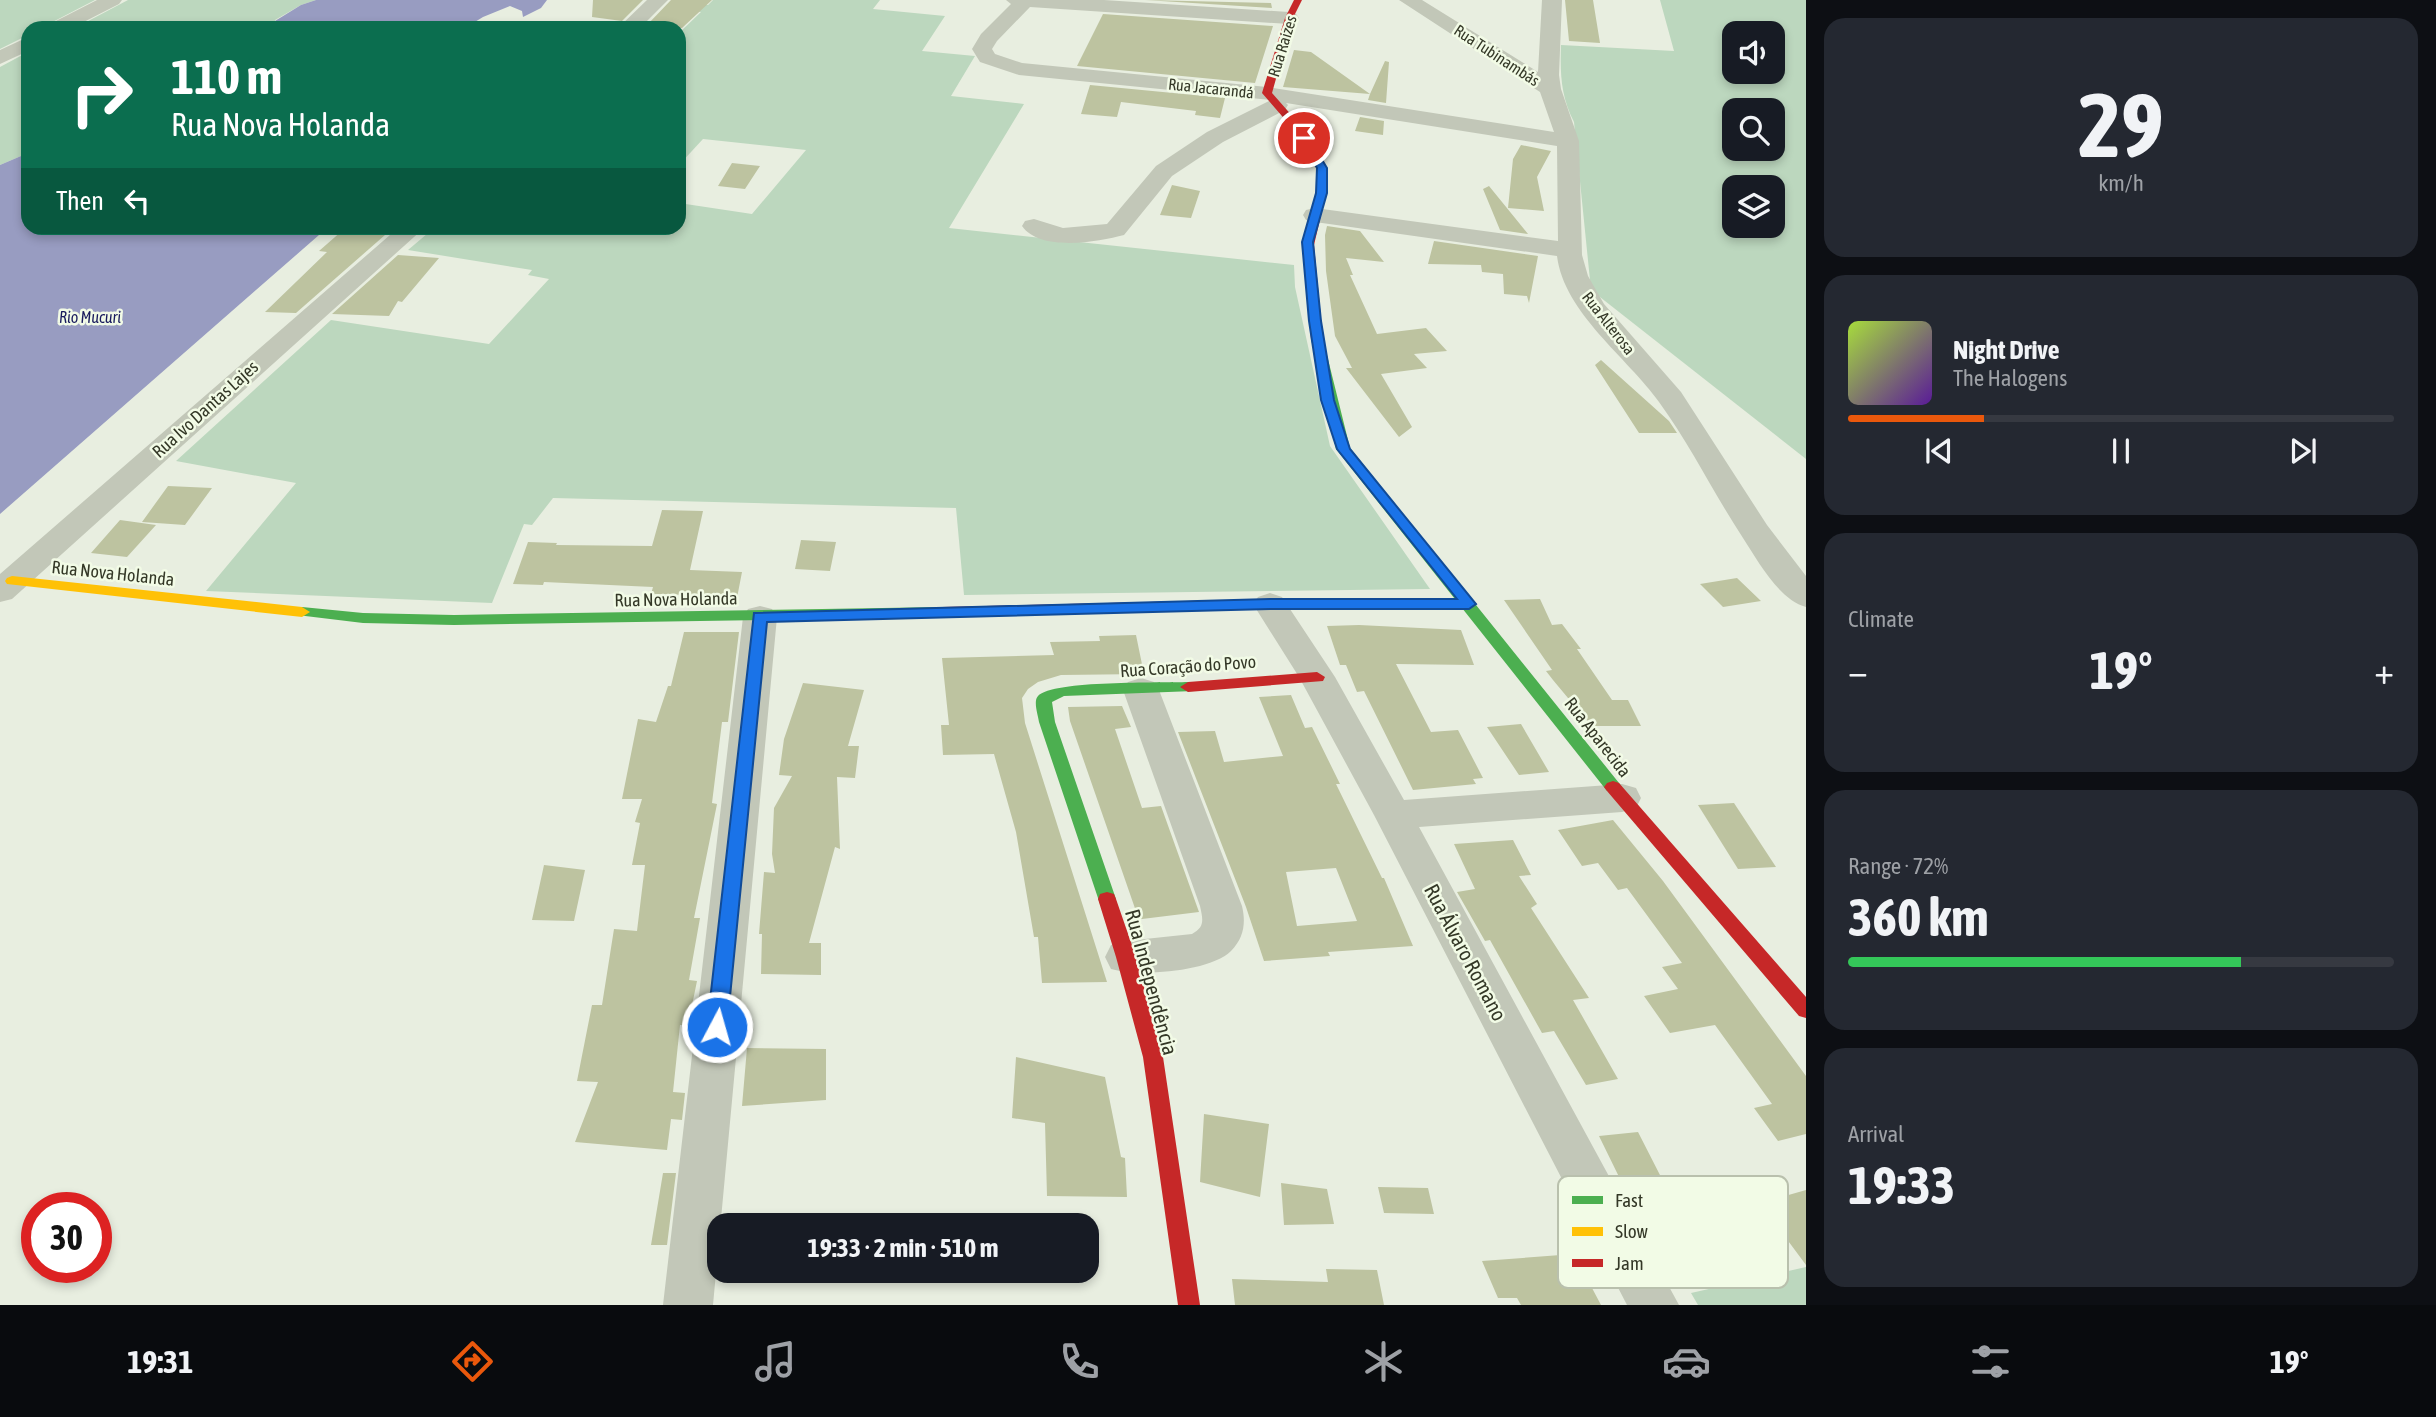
<!DOCTYPE html>
<meta charset="utf-8">
<style>
body{margin:0;font-family:"Asap Condensed",sans-serif;background:#242831;color:#f1f3f6;height:100vh;display:flex;flex-direction:column;font-size:26px;white-space:nowrap}
*{box-sizing:border-box;margin:0}
p{font-size:23px;color:#9ea1a6}
.icon{flex:none;width:38px;height:38px;fill:none;stroke:currentColor;stroke-width:2;stroke-linecap:round;stroke-linejoin:round}
.map{position:relative;flex:1;overflow:hidden}
.side{display:flex;flex-direction:column;gap:18px;padding:18px;background:#0d0f14;width:630px}
.side>*{flex:none}
.hud{position:absolute;left:21px;top:21px;width:665px;height:214px;border-radius:21px;box-shadow:0 4px 10px #0003;background:#0b6e4f;color:#fff;overflow:hidden}
.controls{position:absolute;left:1722px;top:21px;display:grid;gap:14px}
.controls a{display:grid;place-items:center;width:63px;height:63px;border-radius:14px;background:#171b24;box-shadow:0 4px 10px #0003;font-size:35px}
.speed{position:absolute;left:21px;top:1192px;display:flex;gap:14px;font-size:35px;font-weight:700;text-align:center}
.speed>*{display:grid;place-content:center;width:91px;height:91px;border-radius:50%;background:#171b24;box-shadow:0 4px 10px #0003;line-height:1}
.speed .limit{border:10px solid #d22;background:#fff;color:#111}
.pin{position:absolute;display:grid;place-items:center;width:60px;height:60px;color:#fff;margin:-30px;border:4px solid #fff;border-radius:50%;box-shadow:0 2px 7px #0007}
.me{position:absolute;width:77px;margin:-38px;rotate:6deg;stroke-linejoin:round;filter:drop-shadow(0 0 5px #0008)}
.turn{display:flex;align-items:center;gap:24px;height:147px;padding:0 35px;font-size:32px}
.turn .icon{width:91px;height:91px;stroke-width:2.5}
.turn b{display:block;font-size:49px;line-height:60px}
.then{display:flex;align-items:center;height:66px;padding:0 35px;background:#0003;gap:14px;font-size:26px}
.big{font-size:52px;font-weight:700;line-height:1.1}
.side .widget{flex:1;display:flex;flex-direction:column;justify-content:center;gap:10px;min-width:0;padding:0 24px;border-radius:21px;background:#242831}
.side .dial{align-items:center;gap:0}
.dial b{font-size:91px;line-height:1}
.song{display:flex;align-items:center;gap:21px}
.cover{width:84px;height:84px;border-radius:10px;background:linear-gradient(135deg,hsl(80 70% 55%),hsl(270 70% 35%))}
.played{height:7px;border-radius:4px;background:linear-gradient(90deg,#ea580c 25%,#363941 25%)}
.keys{display:flex;justify-content:space-around;direction:ltr}
.heat{display:flex;justify-content:space-between;align-items:center;font-size:38px;direction:ltr}
.charge{height:10px;border-radius:5px;background:linear-gradient(90deg,#34c759 72%,#363941 0)}
.trip{position:absolute;left:707px;top:1213px;width:392px;height:70px;border-radius:21px;background:#171b24;box-shadow:0 4px 10px #0003;font-weight:700;line-height:70px;text-align:center}
.dock{display:flex;height:112px;justify-content:space-around;align-items:center;background:#090b0e;color:#9ea1a6}
.dock .icon{width:49px;height:49px}
.dock .active{color:#ea580c}
.dock b{font-size:32px;color:#f1f3f6}
main{display:flex;flex:1;min-height:0}
.map>svg:first-child{display:block}
.green{fill:#bcd7be;fill-rule:evenodd}
.water{fill:#989cc1}
.building{fill:#bdc3a0;fill-rule:evenodd}
.lines{fill:none;stroke-linecap:round;stroke-linejoin:round}
.street{fill:#c2c7b8;fill-rule:evenodd}
.fast{fill:#4caf50;fill-rule:evenodd}
.slow{fill:#ffc107;fill-rule:evenodd}
.jam{fill:#c62828;fill-rule:evenodd}
.route{fill:#1a73e8;stroke:#114b97;stroke-width:2}
.labels{text-anchor:middle;dominant-baseline:central;stroke-width:5;stroke-linejoin:round;paint-order:stroke}
.far-street-label{font-size:16px;fill:#343827;stroke:#f2fbe6}
.far-water-label{font-size:16px;font-style:italic;fill:#181a5d;stroke:#f2fbe6}
.street-label{font-size:18px;fill:#343827;stroke:#f2fbe6}
.near-street-label{font-size:21px;fill:#343827;stroke:#f2fbe6}
.key{fill:#f2fbe6;stroke:#b9c0ad;stroke-width:2}
.key-label{font-size:19px;fill:#343827}
</style>
<main>
<div class="map">
<svg width="1806" height="1305" viewBox="0 0 1806 1305">
<rect width="100%" height="100%" fill="#e8eee0"/>
<path class="green" d="M 0,0 L 95,0 L 41,28 L 28,28 L 28,35 L 0,49 Z
M 128,0 L 316,0 L 301,5 L 275,20 L 275,28 L 75,28 Z
M 713,0 L 880,0 L 873,9 L 945,16 L 922,51 L 975,56 L 951,96 L 1024,104 L 949,228 L 1294,265 L 1295,287 L 1330,446 L 1430,589 L 964,595 L 956,508 L 553,498 L 532,525 L 524,524 L 492,603 L 206,591 L 296,483 L 176,461 L 331,320 L 489,344 L 549,279 L 528,275 L 532,270 L 408,250 L 434,228 L 554,228 L 574,231 L 578,228 L 679,228 L 679,203 L 752,214 L 806,150 L 703,139 L 679,165 L 679,33 L 701,12 L 677,9 L 682,3 L 708,5 Z
M 1660,0 L 1806,0 L 1806,459 L 1591,290 L 1574,122 C 1561,96 1560,75 1561,45 L 1674,51 ZM 1734,33 L 1773,33 L 1773,72 L 1734,72 ZM 1734,110 L 1773,110 L 1773,149 L 1734,149 ZM 1734,187 L 1773,187 L 1773,226 L 1734,226 Z
M 28,52 L 28,153 L 0,165 L 0,67 Z
M 1806,1267 L 1806,1305 L 1698,1305 L 1691,1293 Z"/>
<path class="water" d="M 316,0 L 547,0 L 541,8 L 523,17 L 522,11 L 510,6 L 483,17 L 465,28 L 275,28 L 275,21 L 301,5 Z
M 28,153 L 28,228 L 327,228 L 0,514 L 0,165 Z"/>
<path class="building" d="M 593,0 L 643,0 L 622,21 L 592,17 Z
M 671,0 L 712,0 L 682,28 L 648,24 Z
M 1145,0 L 1271,3 L 1272,8 Z
M 1565,0 L 1593,0 L 1600,43 L 1569,41 Z
M 1103,14 L 1273,26 L 1255,83 L 1077,66 Z
M 1294,50 L 1311,52 L 1370,94 L 1385,61 L 1389,62 L 1386,103 L 1368,100 L 1370,94 L 1283,87 Z
M 1090,85 L 1225,98 L 1220,118 L 1195,115 L 1196,111 L 1121,102 L 1117,117 L 1081,114 Z
M 1360,117 L 1384,121 L 1383,135 L 1355,131 Z
M 1521,145 L 1551,151 L 1537,177 L 1544,211 L 1508,208 L 1513,159 Z
M 732,163 L 760,166 L 745,189 L 718,186 Z
M 1172,185 L 1200,191 L 1191,218 L 1160,215 Z
M 1489,186 L 1528,234 L 1500,230 L 1483,189 Z
M 1327,226 L 1360,231 L 1384,262 L 1346,258 L 1353,275 L 1350,275 L 1377,334 L 1426,328 L 1447,351 L 1414,354 L 1427,368 L 1381,374 L 1412,427 L 1399,437 L 1346,368 L 1352,368 L 1335,336 L 1326,271 L 1325,235 Z
M 343,230 L 385,235 L 296,313 L 265,312 L 327,252 L 319,251 Z
M 1434,241 L 1538,256 L 1529,303 L 1527,296 L 1504,294 L 1503,274 L 1482,272 L 1481,265 L 1428,264 Z
M 398,255 L 439,258 L 402,302 L 398,301 L 389,316 L 332,314 Z
M 1601,360 L 1669,421 L 1677,433 L 1639,433 L 1595,365 Z
M 168,486 L 212,488 L 185,525 L 142,522 Z
M 662,510 L 703,511 L 690,570 L 742,572 L 736,603 L 691,603 L 693,595 L 651,594 L 653,587 L 544,582 L 543,585 L 513,584 L 528,542 L 557,543 L 556,545 L 652,546 Z
M 120,520 L 156,525 L 127,557 L 91,553 Z
M 801,540 L 836,542 L 830,571 L 795,569 Z
M 1737,578 L 1761,601 L 1723,607 L 1700,584 Z
M 1540,599 L 1552,625 L 1562,624 L 1581,649 L 1577,649 L 1612,700 L 1628,700 L 1641,726 L 1591,726 L 1571,698 L 1568,698 L 1553,680 L 1546,671 L 1552,670 L 1504,600 Z
M 1359,625 L 1461,630 L 1474,665 L 1396,664 L 1431,732 L 1458,730 L 1483,778 L 1473,779 L 1476,784 L 1413,790 L 1364,691 L 1357,692 L 1346,665 L 1340,665 L 1327,626 Z
M 684,632 L 739,632 L 728,722 L 722,722 L 712,803 L 717,804 L 694,918 L 700,918 L 689,980 L 697,981 L 688,1025 L 680,1025 L 673,1092 L 685,1093 L 682,1120 L 671,1119 L 667,1150 L 575,1142 L 598,1082 L 577,1081 L 592,1005 L 602,1005 L 614,929 L 637,931 L 645,865 L 632,865 L 640,823 L 635,822 L 642,799 L 622,799 L 638,719 L 656,722 L 668,686 L 671,686 Z
M 1136,635 L 1144,674 L 1061,675 L 1038,682 L 1028,689 L 1022,698 L 1025,723 L 1107,982 L 1042,983 L 1038,937 L 1034,937 L 1016,832 L 994,754 L 943,755 L 941,725 L 949,725 L 942,658 L 1054,655 L 1050,642 L 1100,641 L 1099,636 Z
M 803,683 L 864,690 L 848,746 L 859,746 L 855,778 L 837,777 L 840,849 L 835,847 L 809,943 L 821,943 L 821,975 L 761,974 L 762,934 L 759,934 L 764,872 L 775,873 L 772,854 L 774,808 L 792,776 L 779,775 L 784,739 Z
M 1291,695 L 1305,728 L 1312,727 L 1340,784 L 1336,784 L 1382,878 L 1384,878 L 1413,946 L 1328,952 L 1330,956 L 1264,961 L 1246,907 L 1178,732 L 1215,731 L 1224,762 L 1283,756 L 1259,697 ZM 1336,868 L 1357,921 L 1297,926 L 1286,872 Z
M 1122,706 L 1131,727 L 1115,729 L 1142,808 L 1161,806 L 1199,912 L 1142,919 L 1138,917 L 1070,721 L 1068,707 Z
M 1521,724 L 1549,772 L 1519,775 L 1487,727 Z
M 1734,803 L 1776,867 L 1738,869 L 1698,805 Z
M 1613,820 L 1663,881 L 1806,1076 L 1806,1134 L 1778,1141 L 1754,1108 L 1772,1104 L 1715,1025 L 1670,1033 L 1644,996 L 1678,989 L 1662,967 L 1682,963 L 1627,888 L 1618,890 L 1598,863 L 1582,866 L 1558,830 Z
M 1513,840 L 1531,875 L 1519,876 L 1537,904 L 1531,908 L 1589,998 L 1573,1000 L 1618,1079 L 1586,1085 L 1554,1031 L 1542,1033 L 1490,940 L 1485,941 L 1457,892 L 1475,889 L 1454,844 Z
M 544,865 L 585,870 L 574,921 L 532,920 Z
M 747,1048 L 826,1049 L 826,1100 L 742,1106 Z
M 1016,1057 L 1105,1077 L 1121,1157 L 1125,1158 L 1127,1197 L 1047,1196 L 1045,1123 L 1012,1118 Z
M 1204,1114 L 1269,1124 L 1260,1197 L 1200,1182 Z
M 1638,1132 L 1662,1179 L 1654,1179 L 1690,1239 L 1661,1245 L 1622,1183 L 1599,1136 Z
M 663,1173 L 676,1173 L 667,1245 L 651,1245 Z
M 1281,1183 L 1327,1189 L 1334,1224 L 1284,1225 Z
M 1378,1187 L 1428,1188 L 1434,1214 L 1384,1213 Z
M 1806,1190 L 1806,1265 L 1760,1203 Z
M 1574,1254 L 1601,1305 L 1521,1305 L 1517,1298 L 1498,1298 L 1482,1261 Z
M 1326,1269 L 1377,1270 L 1384,1305 L 1235,1305 L 1232,1279 L 1328,1282 Z"/>
<g class="lines">
<path class="street" d="M 97,0 L 122,0 L 119,4 L 72,28 L 47,28 L 50,24 Z
M 647,0 L 668,0 L 640,28 L 618,28 Z
M 1006,0 L 1104,0 L 1289,12 L 1296,14 L 1299,18 L 1296,22 L 1289,24 L 1030,7 L 997,41 L 992,49 L 995,54 L 1022,63 L 1267,87 L 1554,132 L 1540,92 L 1399,0 L 1422,0 L 1538,72 L 1542,0 L 1562,0 L 1559,75 L 1561,89 L 1579,141 L 1582,255 L 1588,276 L 1604,304 L 1681,392 L 1767,525 L 1806,576 L 1806,607 C 1779,600 1758,561 1743,538 C 1714,494 1691,446 1659,402 C 1628,358 1564,313 1557,256 L 1315,222 L 1306,220 L 1303,215 L 1306,210 L 1315,208 L 1558,241 L 1557,146 L 1286,103 L 1288,105 L 1285,110 L 1223,142 L 1172,176 L 1124,235 C 1098,242 1040,252 1022,226 L 1025,221 L 1034,219 L 1063,228 L 1107,224 L 1156,166 L 1207,132 L 1271,100 L 1019,75 L 980,62 L 972,49 L 981,34 L 1011,4 Z
M 28,37 L 28,51 L 0,64 L 0,50 Z
M 398,228 L 424,228 L 12,599 L 0,602 L 0,574 Z
M 1270,593 L 1282,597 L 1335,677 L 1404,800 L 1622,784 L 1636,788 L 1641,798 L 1636,808 L 1622,812 L 1419,827 L 1679,1305 L 1627,1305 L 1374,815 L 1299,677 L 1253,604 L 1258,597 Z
M 760,606 L 772,609 L 777,617 L 713,1305 L 663,1305 L 743,617 L 748,609 Z
M 1141,678 L 1154,682 L 1159,690 L 1242,906 C 1246,923 1244,938 1231,951 C 1210,972 1138,977 1111,969 L 1105,957 L 1111,945 L 1126,941 L 1192,934 C 1205,927 1203,920 1200,906 L 1123,690 L 1128,682 Z"/>
<path class="fast" d="M 1317,335 L 1323,339 L 1350,448 L 1619,783 L 1622,787 L 1619,791 L 1607,791 L 1336,449 L 1311,339 Z
M 302,607 L 363,613 L 454,615 L 942,607 L 950,612 L 942,617 L 454,625 L 363,623 L 297,615 L 294,612 Z
M 1188,682 L 1194,683 L 1196,687 L 1194,691 L 1064,696 L 1052,702 L 1055,722 L 1116,899 L 1114,904 L 1107,906 L 1100,904 L 1039,722 C 1038,715 1033,701 1038,696 C 1053,680 1162,683 1188,682 Z"/>
<path class="slow" d="M 12,576 L 302,607 L 310,612 L 302,617 L 7,584 L 5,581 L 7,578 Z"/>
<path class="jam" d="M 1294,0 L 1302,0 L 1293,18 L 1272,93 L 1309,135 L 1326,166 L 1328,186 L 1314,245 L 1323,339 L 1317,343 L 1311,339 L 1302,245 L 1318,186 L 1316,166 L 1301,138 L 1262,93 L 1285,18 Z
M 1270,599 L 1469,599 L 1477,604 L 1469,609 L 1270,609 L 942,617 L 934,612 L 942,607 Z
M 1317,672 L 1325,677 L 1323,681 L 1188,692 L 1180,687 L 1188,682 Z
M 1613,781 L 1619,783 L 1806,997 L 1806,1018 L 1799,1016 L 1607,791 L 1604,787 L 1607,783 Z
M 1107,892 L 1114,894 L 1116,899 L 1136,957 L 1163,1057 L 1200,1305 L 1178,1305 L 1143,1057 L 1116,957 L 1098,899 L 1100,894 Z"/>
</g>
<path class="route" d="M 1300,135 L 1307,135 L 1327,168 L 1327,193 L 1313,242 L 1321,321 L 1334,400 L 1350,449 L 1476,604 L 1469,609 L 1270,609 L 767,622 L 727,1027 L 724,1033 L 717,1035 L 710,1033 L 707,1027 L 754,613 L 1270,599 L 1457,599 L 1337,449 L 1321,400 L 1309,321 L 1302,242 L 1316,193 L 1317,168 L 1299,138 Z"/>
<g class="labels">
<g class="far-street-label">
<text transform="translate(1282 46) rotate(-73)">Rua Raizes</text>
<text transform="translate(1497 55) rotate(33)">Rua Tubinambás</text>
<text transform="translate(1211 88) rotate(6)">Rua Jacarandá</text>
<text transform="translate(1609 323) rotate(52)">Rua Alterosa</text>
</g>
<g class="far-water-label">
<text x="90" y="317">Rio Mucuri</text>
</g>
<g class="street-label">
<text transform="translate(205 409) rotate(-42)">Rua Ivo Dantas Lajes</text>
<text transform="translate(113 573) rotate(6)">Rua Nova Holanda</text>
<text transform="translate(676 599) rotate(-1)">Rua Nova Holanda</text>
<text transform="translate(1188 666) rotate(-4)">Rua Coração do Povo</text>
<text transform="translate(1598 737) rotate(52)">Rua Aparecida</text>
</g>
<g class="near-street-label">
<text transform="translate(1466 952) rotate(62)">Rua Álvaro Romano</text>
<text transform="translate(1152 982) rotate(75)">Rua Independência</text>
</g>
</g>
<rect x="1558" y="1176" width="230" height="112" rx="10" class="key"/>
<rect x="1572" y="1196" width="31" height="8" fill="#4caf50"/>
<rect x="1572" y="1227" width="31" height="9" fill="#ffc107"/>
<rect x="1572" y="1259" width="31" height="8" fill="#c62828"/>
<g class="key-label">
<text x="1615" y="1207">Fast</text>
<text x="1615" y="1238">Slow</text>
<text x="1615" y="1270">Jam</text>
</g>
</svg>
<div class="controls">
<a><svg class="icon" aria-label="sound" viewBox="0 0 24 24"><path d="M4 9h4l5-4v14l-5-4H4zM17 9q2 3 0 6"/></svg></a>
<a><svg class="icon" aria-label="search" viewBox="0 0 24 24"><circle cx="10" cy="10" r="6"/><path d="M15 15l6 6"/></svg></a>
<a><svg class="icon" aria-label="layers" viewBox="0 0 24 24"><path d="M12 4l9 5-9 5-9-5zM3 14l9 5 9-5"/></svg></a>
</div>
<div class="speed"><div class="limit">30</div></div>
<div class="pin" style="left:1304px;top:138px;background:#d93025"><svg class="icon" aria-label="arrive" viewBox="0 0 24 24"><path d="M6 21V4h12l-3 4 3 4H6"/></svg></div>
<svg class="me" style="left:717px;top:1027px" viewBox="-20 -20 40 40"><circle r="17" fill="#1a73e8" stroke="#fff" stroke-width="3"/><path d="M0-11L8 9 0 5-8 9z" fill="#fff"/></svg>
<div class="trip">19:33 · 2 min · 510 m</div>
<div class="hud">
<div class="turn"><svg class="icon" aria-label="right" viewBox="0 0 24 24"><path d="M7 20v-9h11M14 6l5 5-5 5"/></svg><div><b>110 m</b>Rua Nova Holanda</div></div>
<div class="then">Then<svg class="icon" aria-label="left" viewBox="0 0 24 24"><path d="M17 20v-9H6M10 6l-5 5 5 5"/></svg></div>
</div>
</div>
<section class="side">
<div class="widget dial"><b>29</b><p>km/h</p></div>
<div class="widget">
<div class="song"><i class="cover"></i><div><b>Night Drive</b><p>The Halogens</p></div></div>
<div class="played"></div>
<div class="keys"><svg class="icon" aria-label="previous" viewBox="0 0 24 24"><path d="M18 5L8 12l10 7zM5 5v14"/></svg><svg class="icon" aria-label="pause" viewBox="0 0 24 24"><path d="M8 5v14M16 5v14"/></svg><svg class="icon" aria-label="next" viewBox="0 0 24 24"><path d="M6 5l10 7-10 7zM19 5v14"/></svg></div>
</div>
<div class="widget"><p>Climate</p>
<div class="heat"><a>−</a><b class="big">19°</b><a>+</a></div>
</div>
<div class="widget"><p>Range · 72%</p><b class="big">360 km</b><div class="charge"></div></div>
<div class="widget"><p>Arrival</p><b class="big">19:33</b></div>
</section>
</main>
<nav class="dock">
<b>19:31</b>
<svg class="icon active" aria-label="directions" viewBox="0 0 24 24"><path d="M12 3l9 9-9 9-9-9zM9 14v-3h6M13 9l2 2-2 2"/></svg>
<svg class="icon" aria-label="music" viewBox="0 0 24 24"><path d="M9 18V5l10-2v13"/><circle cx="6" cy="18" r="3"/><circle cx="16" cy="16" r="3"/></svg>
<svg class="icon" aria-label="phone" viewBox="0 0 24 24"><path d="M5 4h4l2 5-3 2q2 4 5 5l2-3 5 2v4C11 20 4 13 5 4z"/></svg>
<svg class="icon" aria-label="climate" viewBox="0 0 24 24"><path d="M12 3v18M4 7l16 10M4 17L20 7"/></svg>
<svg class="icon" aria-label="car" viewBox="0 0 24 24"><path d="M5 17H2v-5l4-1 3-4h7l3 4 3 1v5h-3M9 17h6M6 11h13"/><circle cx="7" cy="17" r="2"/><circle cx="17" cy="17" r="2"/></svg>
<svg class="icon" aria-label="filters" viewBox="0 0 24 24"><path d="M4 7h16M4 17h16"/><circle cx="9" cy="7" r="2"/><circle cx="15" cy="17" r="2"/></svg>
<b>19°</b>
</nav>
